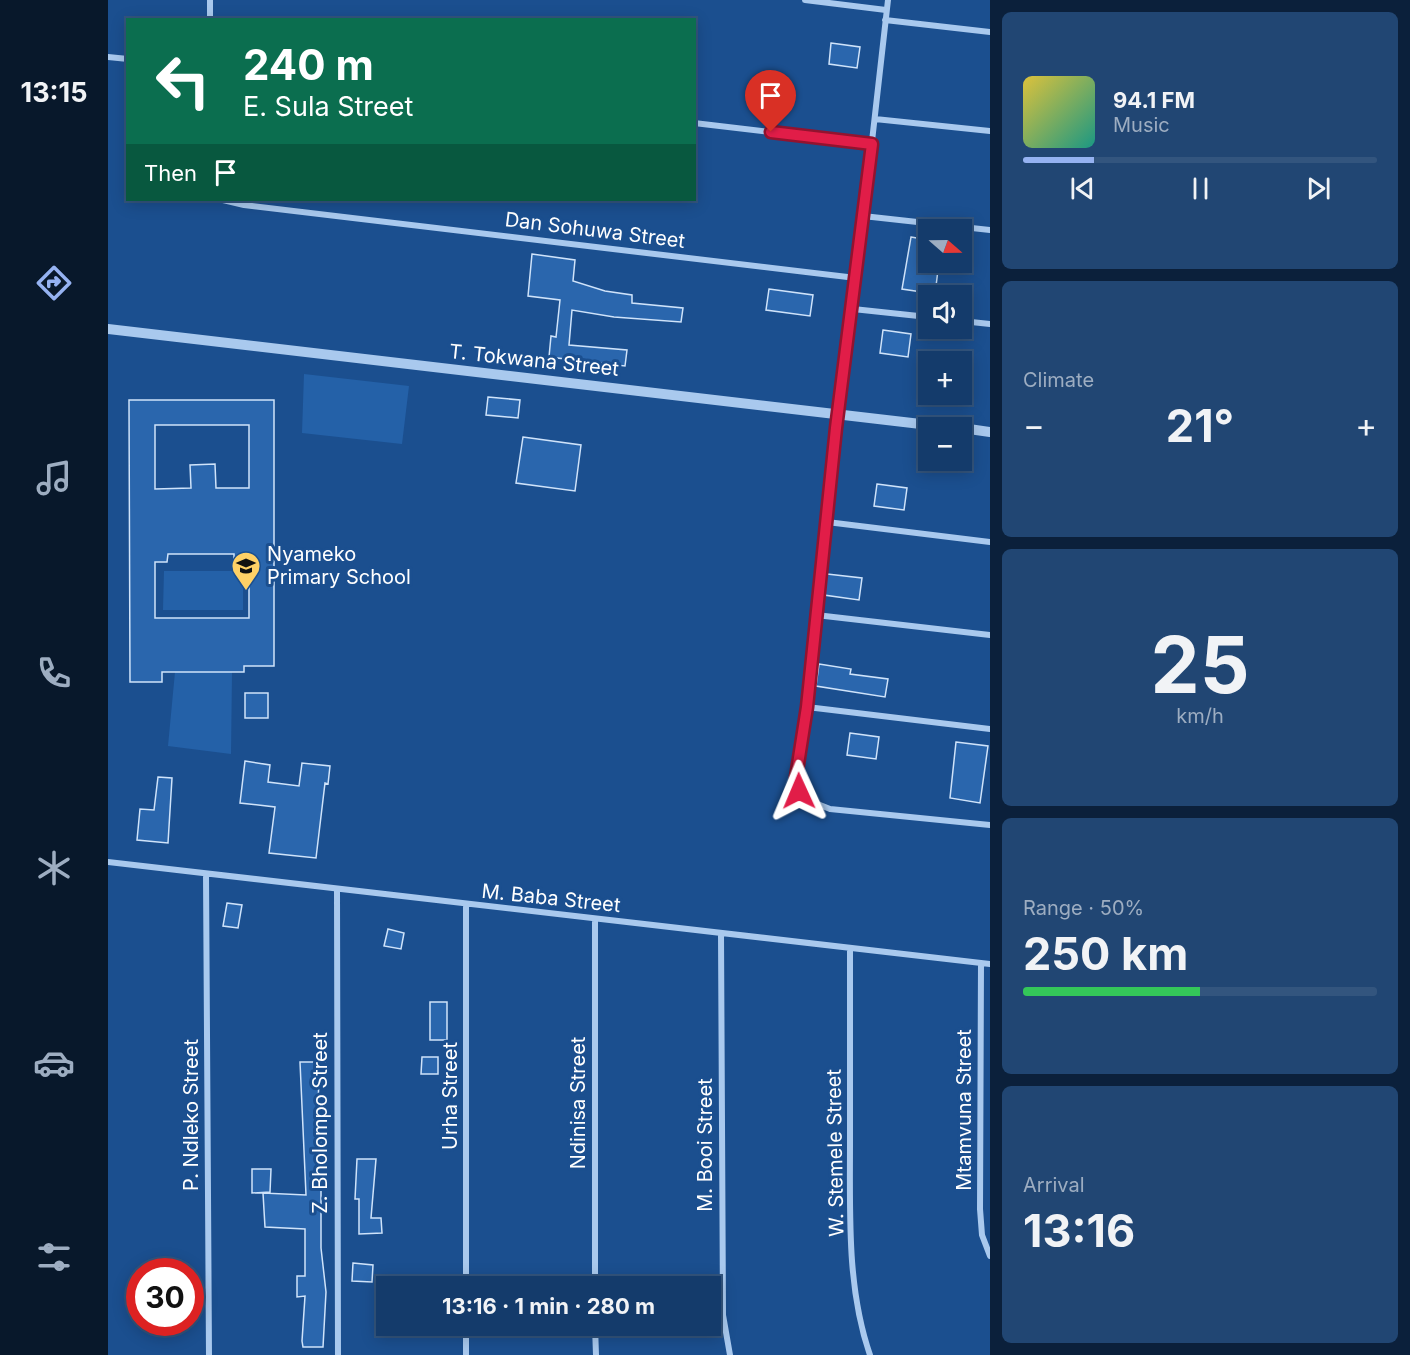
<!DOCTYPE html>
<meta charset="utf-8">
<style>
body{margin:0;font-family:Inter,sans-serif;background:#214673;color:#f1f3f6;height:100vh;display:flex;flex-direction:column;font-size:22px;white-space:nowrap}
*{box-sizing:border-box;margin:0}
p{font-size:20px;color:#9dadc1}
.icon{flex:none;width:33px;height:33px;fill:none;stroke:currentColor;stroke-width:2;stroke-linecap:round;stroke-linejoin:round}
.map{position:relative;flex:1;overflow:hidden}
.details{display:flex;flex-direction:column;gap:12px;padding:12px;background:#0b203b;width:420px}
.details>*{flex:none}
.top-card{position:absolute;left:18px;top:18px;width:570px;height:183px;border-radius:0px;box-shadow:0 3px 15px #0003,0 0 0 2px #33557e;background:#0b6e4f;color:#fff;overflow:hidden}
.needle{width:39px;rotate:110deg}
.buttons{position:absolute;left:810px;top:219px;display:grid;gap:12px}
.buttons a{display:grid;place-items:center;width:54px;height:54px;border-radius:0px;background:#143b6b;box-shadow:0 3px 15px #0003,0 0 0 2px #33557e;font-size:30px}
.speed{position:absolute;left:18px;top:1258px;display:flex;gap:12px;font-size:30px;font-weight:700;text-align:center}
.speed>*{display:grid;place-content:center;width:78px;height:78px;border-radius:50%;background:#143b6b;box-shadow:0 3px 15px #0003,0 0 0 2px #33557e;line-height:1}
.speed .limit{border:9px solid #d22;background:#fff;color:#111}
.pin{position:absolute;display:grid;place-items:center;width:51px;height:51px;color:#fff;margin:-62px -26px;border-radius:50% 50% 50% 0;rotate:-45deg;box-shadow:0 0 6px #0007}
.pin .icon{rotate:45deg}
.me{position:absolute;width:66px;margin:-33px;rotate:359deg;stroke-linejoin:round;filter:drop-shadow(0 0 4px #0008)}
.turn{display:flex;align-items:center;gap:21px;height:126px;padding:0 18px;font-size:27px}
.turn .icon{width:78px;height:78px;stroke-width:2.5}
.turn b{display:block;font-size:42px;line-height:51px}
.then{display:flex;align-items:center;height:57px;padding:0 18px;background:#0003;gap:12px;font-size:22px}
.big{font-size:45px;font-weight:700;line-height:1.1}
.details .tile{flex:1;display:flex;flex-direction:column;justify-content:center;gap:9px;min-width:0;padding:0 21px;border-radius:9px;background:#214673}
.details .dial{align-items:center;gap:0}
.dial b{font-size:78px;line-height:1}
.song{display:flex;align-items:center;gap:18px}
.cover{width:72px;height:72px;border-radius:9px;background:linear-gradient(135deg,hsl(50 70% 55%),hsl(170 70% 35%))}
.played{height:6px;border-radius:3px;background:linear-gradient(90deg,#95b2f1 20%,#33557e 20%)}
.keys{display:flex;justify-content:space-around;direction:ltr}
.heat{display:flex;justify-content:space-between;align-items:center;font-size:33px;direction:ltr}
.charge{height:9px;border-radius:4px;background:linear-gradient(90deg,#34c759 50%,#33557e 0)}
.trip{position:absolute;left:268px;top:1276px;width:345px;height:60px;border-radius:0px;background:#143b6b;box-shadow:0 3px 15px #0003,0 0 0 2px #33557e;font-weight:700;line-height:60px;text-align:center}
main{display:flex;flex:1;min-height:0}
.tab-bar{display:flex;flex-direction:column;width:108px;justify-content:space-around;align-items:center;background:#08182b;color:#9dadc1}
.tab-bar .icon{width:42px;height:42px}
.tab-bar .on{color:#95b2f1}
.tab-bar b{font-size:27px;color:#f1f3f6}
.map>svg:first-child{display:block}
.green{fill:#2461a8}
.building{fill:#2a66ad;stroke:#cfe3fa;stroke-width:1.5;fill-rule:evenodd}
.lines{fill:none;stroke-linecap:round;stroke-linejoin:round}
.minor{stroke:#a9c9ee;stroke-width:6}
.tertiary{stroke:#a9c9ee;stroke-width:10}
.route-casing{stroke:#92132f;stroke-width:15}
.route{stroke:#e11d48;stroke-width:10}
.labels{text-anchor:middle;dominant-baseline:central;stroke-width:6;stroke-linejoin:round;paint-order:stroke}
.street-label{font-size:20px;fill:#fff;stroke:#1b4f8f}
.poi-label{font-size:20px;fill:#fff;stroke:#1b4f8f;text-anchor:start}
</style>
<main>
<nav class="tab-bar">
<b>13:15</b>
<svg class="icon on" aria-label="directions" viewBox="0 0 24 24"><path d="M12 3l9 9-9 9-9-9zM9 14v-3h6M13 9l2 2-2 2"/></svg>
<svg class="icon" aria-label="music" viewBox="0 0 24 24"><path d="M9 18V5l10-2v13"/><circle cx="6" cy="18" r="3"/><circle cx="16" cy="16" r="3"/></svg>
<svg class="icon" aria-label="phone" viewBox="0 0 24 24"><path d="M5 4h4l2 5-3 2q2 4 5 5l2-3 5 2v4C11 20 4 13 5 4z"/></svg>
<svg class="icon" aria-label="climate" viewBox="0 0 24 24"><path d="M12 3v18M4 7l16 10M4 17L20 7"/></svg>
<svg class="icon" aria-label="car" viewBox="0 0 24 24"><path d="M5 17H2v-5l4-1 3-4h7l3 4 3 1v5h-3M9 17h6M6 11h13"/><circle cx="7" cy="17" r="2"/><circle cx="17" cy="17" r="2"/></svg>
<svg class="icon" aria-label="filters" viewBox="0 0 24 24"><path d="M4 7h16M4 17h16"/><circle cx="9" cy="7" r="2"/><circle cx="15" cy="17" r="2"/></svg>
</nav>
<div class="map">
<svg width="882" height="1355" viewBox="0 0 882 1355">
<rect width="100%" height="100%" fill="#1b4f8f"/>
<path class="green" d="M 196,374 L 301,386 L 294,444 L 194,433 Z
M 56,571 L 135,571 L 135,610 L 55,610 Z
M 67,672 L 124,672 L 123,754 L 60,746 Z"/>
<path class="building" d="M 723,43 L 752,47 L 749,68 L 721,64 Z
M 803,237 L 820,240 L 820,262 L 831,262 L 827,294 L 794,289 Z
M 424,254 L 467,260 L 465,281 L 497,291 L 524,295 L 524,303 L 575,308 L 573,322 L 506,317 L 464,310 L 461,345 L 519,350 L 517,366 L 441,357 L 443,336 L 448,337 L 452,300 L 420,296 Z
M 661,289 L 705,295 L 702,316 L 658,310 Z
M 775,330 L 803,334 L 800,357 L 772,353 Z
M 380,397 L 412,400 L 410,418 L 378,415 Z
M 21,400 L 166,400 L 166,666 L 136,666 L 136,672 L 54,672 L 54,682 L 22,682 ZM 47,425 L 141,425 L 141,488 L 108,488 L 107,464 L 82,465 L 83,488 L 47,489 ZM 60,554 L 126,554 L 126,562 L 141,563 L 141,618 L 47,618 L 47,562 L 59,562 Z
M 415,437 L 473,445 L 467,491 L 408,483 Z
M 769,484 L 799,488 L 796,510 L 766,506 Z
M 719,574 L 754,578 L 751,600 L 716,595 Z
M 711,664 L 743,669 L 742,674 L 780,679 L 777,697 L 708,686 Z
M 137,693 L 160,693 L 160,718 L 137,718 Z
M 742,733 L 771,737 L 768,759 L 739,755 Z
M 848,742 L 880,746 L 872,803 L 842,798 Z
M 137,761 L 162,765 L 160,782 L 191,786 L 194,763 L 222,766 L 220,784 L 217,783 L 208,858 L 161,853 L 167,807 L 132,803 Z
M 50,777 L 64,778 L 60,843 L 29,840 L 32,809 L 46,810 Z
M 119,903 L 134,905 L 130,928 L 115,926 Z
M 280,929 L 296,933 L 293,949 L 276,946 Z
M 322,1002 L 339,1002 L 339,1040 L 322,1040 Z
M 314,1057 L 330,1057 L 330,1074 L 313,1074 Z
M 192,1062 L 217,1062 L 217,1076 L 211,1076 L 210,1107 L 213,1145 L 217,1144 L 217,1161 L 214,1161 L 215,1187 L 213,1188 L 213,1248 L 218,1292 L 215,1347 L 195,1347 L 194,1341 L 197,1296 L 189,1297 L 189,1276 L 197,1276 L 197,1229 L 157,1227 L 155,1193 L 198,1195 Z
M 249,1159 L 268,1159 L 263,1218 L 273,1218 L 274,1233 L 251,1234 L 251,1199 L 247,1199 Z
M 144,1169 L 163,1169 L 162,1192 L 144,1193 Z
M 245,1263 L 265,1265 L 264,1282 L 244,1281 Z"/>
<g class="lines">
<path class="minor" d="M 697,0 L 778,10
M 780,0 L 745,309 L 728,428 L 699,707 L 688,777 L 691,791 L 697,799 L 722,809 L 882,825
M 102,20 L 102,0
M 777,20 L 882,32
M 0,57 L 20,59
M 767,119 L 882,131
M 586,123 L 764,144
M 115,200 L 136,205 L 748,278
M 755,216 L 882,230
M 745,309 L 820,317
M 854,321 L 882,324
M 719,522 L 882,542
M 708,615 L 882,635
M 699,707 L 882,729
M 0,862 L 882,964
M 98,874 L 101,1355
M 229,890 L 230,1355
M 613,934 L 615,1315 L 622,1355
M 742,949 C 742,1015 742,1080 742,1146 C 742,1215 739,1289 762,1355
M 873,963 L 872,1209 L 874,1235 L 882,1256
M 358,1287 L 358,905
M 487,1287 L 487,920
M 487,1326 L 488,1355
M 358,1355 L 358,1326"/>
<path class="tertiary" d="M 0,329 L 847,428
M 854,428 L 882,432"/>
</g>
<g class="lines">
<g class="route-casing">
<path id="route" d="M 663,132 L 764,144 L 728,428 L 699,707 L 688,777 L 691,791"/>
</g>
<use href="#route" class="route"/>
</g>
<defs>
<g id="school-pin" transform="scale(1.5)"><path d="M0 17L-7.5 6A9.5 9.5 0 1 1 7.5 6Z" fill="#ffd166" stroke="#1b4f8f"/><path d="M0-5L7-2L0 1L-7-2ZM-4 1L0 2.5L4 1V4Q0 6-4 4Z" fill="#111"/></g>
</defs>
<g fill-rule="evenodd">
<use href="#school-pin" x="138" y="566"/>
</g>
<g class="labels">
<g class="street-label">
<text transform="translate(487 230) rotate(7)">Dan Sohuwa Street</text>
<text transform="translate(426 360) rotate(6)">T. Tokwana Street</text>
<text transform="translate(443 898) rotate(6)">M. Baba Street</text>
<text transform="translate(342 1096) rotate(-90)">Urha Street</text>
<text transform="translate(470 1103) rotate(-90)">Ndinisa Street</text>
<text transform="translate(856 1110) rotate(-90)">Mtamvuna Street</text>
<text transform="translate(83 1115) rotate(-90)">P. Ndleko Street</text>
<text transform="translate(212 1123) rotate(-90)">Z. Bholompo Street</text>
<text transform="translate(597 1145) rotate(-90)">M. Booi Street</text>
<text transform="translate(727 1153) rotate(-91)">W. Stemele Street</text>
</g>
<g class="poi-label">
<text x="159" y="554">Nyameko<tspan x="159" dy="23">Primary School</tspan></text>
</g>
</g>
</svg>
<div class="buttons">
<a><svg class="needle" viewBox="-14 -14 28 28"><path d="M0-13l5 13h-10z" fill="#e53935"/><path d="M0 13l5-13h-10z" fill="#9dadc1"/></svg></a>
<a><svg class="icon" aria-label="sound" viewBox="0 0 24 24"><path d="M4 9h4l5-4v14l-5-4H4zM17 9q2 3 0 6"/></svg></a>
<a>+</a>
<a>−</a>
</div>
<div class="speed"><div class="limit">30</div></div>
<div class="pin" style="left:663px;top:132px;background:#d93025"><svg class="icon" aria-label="arrive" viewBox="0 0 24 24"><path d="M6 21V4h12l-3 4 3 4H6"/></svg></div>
<svg class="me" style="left:691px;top:791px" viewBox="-20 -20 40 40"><path d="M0-17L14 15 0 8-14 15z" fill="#e11d48" stroke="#fff" stroke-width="4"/></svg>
<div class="trip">13:16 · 1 min · 280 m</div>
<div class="top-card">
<div class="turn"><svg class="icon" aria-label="left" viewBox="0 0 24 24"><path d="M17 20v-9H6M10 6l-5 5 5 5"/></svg><div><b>240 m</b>E. Sula Street</div></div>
<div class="then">Then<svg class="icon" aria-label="arrive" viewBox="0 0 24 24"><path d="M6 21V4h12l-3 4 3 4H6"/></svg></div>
</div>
</div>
<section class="details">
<div class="tile">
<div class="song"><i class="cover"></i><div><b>94.1 FM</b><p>Music</p></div></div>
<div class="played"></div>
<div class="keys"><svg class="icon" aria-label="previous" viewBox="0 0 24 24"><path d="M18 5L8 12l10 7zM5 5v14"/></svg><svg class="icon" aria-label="pause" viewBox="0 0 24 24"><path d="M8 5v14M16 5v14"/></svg><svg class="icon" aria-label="next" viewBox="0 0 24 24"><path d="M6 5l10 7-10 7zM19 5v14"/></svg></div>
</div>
<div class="tile"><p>Climate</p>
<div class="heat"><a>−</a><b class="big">21°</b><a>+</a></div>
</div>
<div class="tile dial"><b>25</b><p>km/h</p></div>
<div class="tile"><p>Range · 50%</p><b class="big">250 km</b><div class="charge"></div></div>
<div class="tile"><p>Arrival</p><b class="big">13:16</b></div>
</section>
</main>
